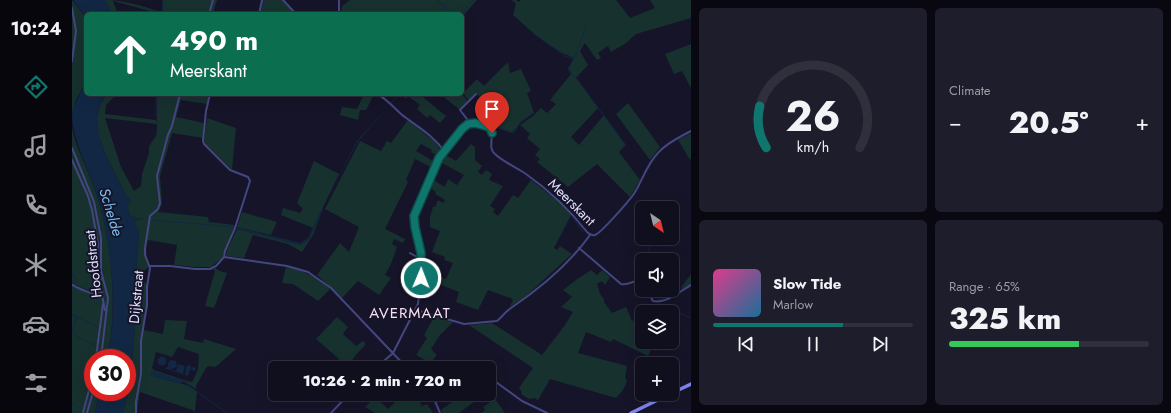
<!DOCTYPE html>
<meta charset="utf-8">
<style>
body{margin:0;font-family:Jost,sans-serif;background:#1e1d2b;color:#f1f3f6;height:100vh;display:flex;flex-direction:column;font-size:15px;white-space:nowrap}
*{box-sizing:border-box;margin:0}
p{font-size:13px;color:#9c9ca4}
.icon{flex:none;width:22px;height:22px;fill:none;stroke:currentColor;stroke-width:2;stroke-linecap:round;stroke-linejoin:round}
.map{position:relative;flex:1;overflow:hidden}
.panel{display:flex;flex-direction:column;gap:8px;padding:8px;background:#090810;width:480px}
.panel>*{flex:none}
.banner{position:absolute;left:12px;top:12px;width:380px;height:84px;border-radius:6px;box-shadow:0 4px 16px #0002,0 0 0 1px #302f3c;background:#0b6e4f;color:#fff;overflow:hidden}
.needle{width:26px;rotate:145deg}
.fabs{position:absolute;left:563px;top:201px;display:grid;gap:8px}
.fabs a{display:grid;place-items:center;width:44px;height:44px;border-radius:6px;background:#100f1e;box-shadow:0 4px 16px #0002,0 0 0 1px #302f3c;font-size:20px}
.speed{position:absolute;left:12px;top:349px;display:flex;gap:8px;font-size:20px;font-weight:700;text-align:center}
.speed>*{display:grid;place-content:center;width:52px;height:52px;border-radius:50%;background:#100f1e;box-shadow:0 4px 16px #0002,0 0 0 1px #302f3c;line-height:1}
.speed .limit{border:6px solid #d22;background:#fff;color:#111}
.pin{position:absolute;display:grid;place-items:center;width:34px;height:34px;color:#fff;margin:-41px -17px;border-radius:50% 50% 50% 0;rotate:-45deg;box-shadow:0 0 4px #0007}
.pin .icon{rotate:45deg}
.me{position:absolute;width:44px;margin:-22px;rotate:1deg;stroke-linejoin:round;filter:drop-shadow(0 0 3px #0008)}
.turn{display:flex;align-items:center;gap:14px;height:84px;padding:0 20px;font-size:18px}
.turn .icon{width:52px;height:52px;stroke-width:2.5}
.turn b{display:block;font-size:28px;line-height:34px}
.big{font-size:30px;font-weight:800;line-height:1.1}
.panel .widget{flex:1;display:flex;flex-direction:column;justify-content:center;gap:6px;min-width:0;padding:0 14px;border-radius:6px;background:#1e1d2b}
.panel .dial{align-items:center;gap:0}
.dial svg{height:104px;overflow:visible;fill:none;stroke:#302f3c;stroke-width:7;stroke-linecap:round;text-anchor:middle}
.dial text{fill:#f1f3f6;stroke:none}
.song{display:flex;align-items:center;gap:12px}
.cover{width:48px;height:48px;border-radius:6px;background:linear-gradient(135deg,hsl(330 70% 55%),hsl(200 70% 35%))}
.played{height:4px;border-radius:2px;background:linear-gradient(90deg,#0f766e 65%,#302f3c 65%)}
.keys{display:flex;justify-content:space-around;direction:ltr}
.heat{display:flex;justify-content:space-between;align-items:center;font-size:22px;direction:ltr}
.charge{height:6px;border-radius:3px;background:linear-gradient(90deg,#34c759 65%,#302f3c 0)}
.panel .tiles{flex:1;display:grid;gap:8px;grid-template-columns:repeat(2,1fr)}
.trip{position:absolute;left:196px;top:361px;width:228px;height:40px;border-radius:6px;background:#100f1e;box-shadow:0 4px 16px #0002,0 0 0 1px #302f3c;font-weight:800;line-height:40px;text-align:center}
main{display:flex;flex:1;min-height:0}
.dock{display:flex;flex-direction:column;width:72px;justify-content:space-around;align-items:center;background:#06060c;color:#9c9ca4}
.dock .icon{width:28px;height:28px}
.dock .current{color:#0f766e}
.dock b{font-size:18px;color:#f1f3f6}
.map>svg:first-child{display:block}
.green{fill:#17312f;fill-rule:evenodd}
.water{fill:#112743}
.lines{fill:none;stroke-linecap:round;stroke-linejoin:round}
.stream{stroke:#112743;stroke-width:1}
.minor{stroke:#444681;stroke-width:2}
.secondary{stroke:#8085f0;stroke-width:3.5}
.route-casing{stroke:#0a4d48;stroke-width:10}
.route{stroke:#0f766e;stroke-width:7}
.labels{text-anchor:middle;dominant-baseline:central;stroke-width:4;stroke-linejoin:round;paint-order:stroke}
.street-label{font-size:14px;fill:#e0defb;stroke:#161428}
.water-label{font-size:15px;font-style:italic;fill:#78c0ef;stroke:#161428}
.neighbourhood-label{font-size:15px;letter-spacing:1px;fill:#fbe0f3;stroke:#161428}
</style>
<main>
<nav class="dock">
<b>10:24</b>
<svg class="icon current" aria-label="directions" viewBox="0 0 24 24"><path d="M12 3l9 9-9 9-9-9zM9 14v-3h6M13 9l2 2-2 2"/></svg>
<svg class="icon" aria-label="music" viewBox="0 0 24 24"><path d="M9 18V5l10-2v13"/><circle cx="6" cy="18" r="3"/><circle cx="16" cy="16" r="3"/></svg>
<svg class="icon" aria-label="phone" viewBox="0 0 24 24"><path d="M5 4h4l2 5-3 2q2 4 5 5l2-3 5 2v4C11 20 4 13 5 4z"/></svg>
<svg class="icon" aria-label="climate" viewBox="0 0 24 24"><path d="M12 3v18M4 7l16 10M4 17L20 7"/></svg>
<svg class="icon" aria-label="car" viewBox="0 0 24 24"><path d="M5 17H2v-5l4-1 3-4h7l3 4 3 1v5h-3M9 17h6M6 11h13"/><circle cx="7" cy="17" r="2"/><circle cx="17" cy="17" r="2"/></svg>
<svg class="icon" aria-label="filters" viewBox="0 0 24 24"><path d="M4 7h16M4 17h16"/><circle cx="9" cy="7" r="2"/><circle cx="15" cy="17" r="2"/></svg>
</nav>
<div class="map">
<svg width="619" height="413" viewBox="0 0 619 413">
<rect width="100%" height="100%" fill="#161428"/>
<path class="green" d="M 0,0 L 14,18 L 14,82 L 4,100 L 0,114 Z
M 33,0 C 53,0 70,6 89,12 L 89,14 L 41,1 L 46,14 L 40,14 Z
M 91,0 L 145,0 L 141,14 L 90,14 Z
M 191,0 L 210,0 L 221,12 L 218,14 L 188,14 Z
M 278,0 L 405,0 L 390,17 L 390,14 L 269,14 L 270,6 Z
M 440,0 L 444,0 L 447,2 L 449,0 L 544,0 L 558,18 L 583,8 L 578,0 L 619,0 L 619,18 L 564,34 L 554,43 L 539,52 L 536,46 L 526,53 L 529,58 L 525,60 L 513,43 L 508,51 L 516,65 L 504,78 L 526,108 L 499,137 L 507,145 L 532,115 L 554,145 L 547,152 L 568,180 L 558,197 L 525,164 L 496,187 L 465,162 L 468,159 L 463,155 L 468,149 L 455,138 L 458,134 L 448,125 L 461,116 L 469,108 L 475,113 L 484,104 L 478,100 L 499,74 L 496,69 L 502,58 C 478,49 460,32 441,15 L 444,4 Z
M 619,44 L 619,88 L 610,71 L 602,74 L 593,54 Z
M 436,62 L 438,73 L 449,69 L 459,91 L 455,93 L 462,113 L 449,122 L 440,133 L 426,127 L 429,113 L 418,110 L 414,123 L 407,122 L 416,105 L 404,93 L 397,101 L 391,93 L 405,79 L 412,86 Z
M 36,94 L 45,94 L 34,105 L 33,114 L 84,120 L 85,124 L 33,118 L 49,167 L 62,191 L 69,186 L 70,174 L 77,153 L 77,146 L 84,136 L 85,130 L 85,94 L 138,94 L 135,104 L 109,100 L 104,117 L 132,123 L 131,138 L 100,133 L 88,176 L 90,204 L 86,212 L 136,217 L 137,222 L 163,225 L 161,229 L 150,258 L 139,267 L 123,267 L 102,265 L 105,245 L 76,240 C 73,250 74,257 78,266 L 72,271 L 70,279 L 73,283 L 75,284 L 75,305 L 71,330 L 91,334 L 93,320 L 115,321 L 112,339 L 131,343 L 132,339 L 164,349 L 146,365 L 143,367 L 136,366 L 134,368 L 124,386 L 124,389 L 111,381 L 80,376 L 114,385 L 125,391 L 123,411 L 68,392 L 65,413 L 51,413 L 58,386 L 63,325 L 69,302 L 68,286 L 65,281 L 64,275 L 67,232 L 62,221 L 70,219 L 64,218 L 58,216 L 55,206 L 59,201 L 55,197 C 43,169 7,121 36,94 ZM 106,347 L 127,354 L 126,369 L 121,381 L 118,382 L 82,370 L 80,368 L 84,352 L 100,357 Z
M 292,94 L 302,94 L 294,110 L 288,110 L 286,120 L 268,115 L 270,107 L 285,109 Z
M 328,94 L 353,94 L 352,98 L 374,116 L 368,123 L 358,115 L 355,118 L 345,109 L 348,105 L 336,96 L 334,99 Z
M 368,94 L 390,94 L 396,102 L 388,110 Z
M 556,103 L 588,147 L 578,160 L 544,114 Z
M 135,118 L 164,128 L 160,170 L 133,144 L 132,141 Z
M 336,120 L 364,143 L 369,151 L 366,156 L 359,152 L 360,150 L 349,144 L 344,151 L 363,162 L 361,168 L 343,159 L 334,180 L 336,182 L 313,229 L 333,239 L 331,243 L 322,239 L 320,244 L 325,247 L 319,264 L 313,275 L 319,278 L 307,295 L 286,281 L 270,298 L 245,275 L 268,243 L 277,252 L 287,227 L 253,209 L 288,141 L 309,151 L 315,141 L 319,143 Z
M 0,128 C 5,153 19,174 26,199 C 40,243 46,313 35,358 L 25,358 L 32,298 L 24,358 L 21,358 L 21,375 L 11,413 L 0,413 L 0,286 L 20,294 L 30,295 L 29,292 L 27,294 L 0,284 Z
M 619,133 L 619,158 L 618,160 L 606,140 Z
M 399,144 L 403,147 L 403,160 L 410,166 L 406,172 L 410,175 L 414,170 L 420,174 L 417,180 L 431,186 L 418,206 L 423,209 L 421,212 L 426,216 L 441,195 L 446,198 L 459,180 L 487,202 L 499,215 L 482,248 L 485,250 L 488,246 L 500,254 L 454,296 L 438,307 L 441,299 L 416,290 L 406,310 L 384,302 L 387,292 L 351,278 L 351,271 L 374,279 L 381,263 L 372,260 L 373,257 L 360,252 L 368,231 L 358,227 L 358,217 L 361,207 L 363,207 L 366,200 L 371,203 L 373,200 L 363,194 L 364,192 L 357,187 L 360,179 L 373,187 L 376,179 L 385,185 L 392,175 L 368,162 L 372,154 L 384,161 Z
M 242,161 L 267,174 L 241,228 L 209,215 L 211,208 L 228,213 L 231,209 L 225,203 Z
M 251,209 L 241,235 L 230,252 L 216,244 L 181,235 L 172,258 L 154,256 L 155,250 L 165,229 L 229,245 L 237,239 Z
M 170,212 L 205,222 L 199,235 L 165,227 Z
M 214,267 C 233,271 243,276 258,289 L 246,301 L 221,284 L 210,283 Z
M 143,268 L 148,271 L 155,273 L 142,308 L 133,306 L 143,271 L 141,270 Z
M 519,270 L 525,275 L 530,270 L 538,277 L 533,285 L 530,281 L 525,284 L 528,294 L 532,299 L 532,302 L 540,313 L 554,307 L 560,321 L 566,318 L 570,320 L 570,342 L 582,342 L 576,356 L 541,339 L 539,342 L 514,332 L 506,353 L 555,366 L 553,378 L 555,380 C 554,387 549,393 544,398 L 478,379 L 466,400 L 462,398 L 457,399 L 449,394 L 450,392 L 447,388 L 461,368 L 397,325 L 420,323 L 470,355 L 493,325 L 501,312 L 489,307 L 500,297 L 491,290 L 504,280 Z
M 619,274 L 619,284 L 609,290 L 610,286 Z
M 265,317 L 276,327 L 271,334 L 284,346 L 291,341 L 294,344 L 283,356 L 277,365 L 280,368 L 267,368 L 262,364 L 267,359 L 244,339 Z
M 362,317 L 381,322 L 368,335 L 359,349 L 365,355 L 358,363 L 344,355 L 355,338 L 352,335 Z
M 371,360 L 380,368 L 364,368 Z
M 21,379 L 21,392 L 27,392 L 23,413 L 12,413 Z
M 331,394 L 355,394 L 349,398 L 348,402 L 350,406 L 355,404 L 361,413 L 303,413 L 293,407 L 303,397 L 316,409 Z
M 391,394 L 403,394 L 406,399 L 387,413 L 370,413 L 369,410 Z
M 423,399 L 433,413 L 409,413 L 413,410 L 411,407 Z"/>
<path class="water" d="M 1,0 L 33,0 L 40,14 L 14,14 L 14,18 Z
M 14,82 L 14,94 L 36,94 C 7,118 43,171 55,197 L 59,201 L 55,206 L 58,216 L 64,218 L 71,219 L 62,221 L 67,232 L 64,275 L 65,281 L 69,288 L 69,302 L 63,325 L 58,386 L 51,413 L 23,413 L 27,392 L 55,392 L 55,358 L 35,358 C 46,314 40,257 30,213 C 27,200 23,188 18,176 C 10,156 0,135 0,113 C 3,102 9,92 14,82 Z
M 317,105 L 285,143 L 251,207 L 285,141 Z
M 250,208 L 251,209 L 237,239 L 229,245 L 165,229 L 165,227 L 228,243 L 236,238 Z
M85.5 361a4.5 4.5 0 1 1 9 0a4.5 4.5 0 1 1-9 0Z
M 99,360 L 104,361 L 105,366 L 103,368 L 98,369 L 104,371 L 106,364 L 113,366 L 111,374 L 113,374 L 115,365 L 124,368 L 123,371 L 119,370 L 120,367 L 119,367 L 116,376 L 92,368 L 96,367 L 96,363 Z
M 80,371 L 111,381 L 111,382 L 109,384 L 80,376 L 78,374 Z"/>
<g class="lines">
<path class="stream" d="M 365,0 L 381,14
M 90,14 L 91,0
M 389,14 L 402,0
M 462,34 L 483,48
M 507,47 L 513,29
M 484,49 L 493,56 L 501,59
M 504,78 L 500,74 L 497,68 L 506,50
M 505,79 L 553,145 L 548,150
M 319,103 L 327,94
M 84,116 L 84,94
M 425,128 L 442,133 L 448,122 L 461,113
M 460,181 L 473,191
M 474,192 L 485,200
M 498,214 L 512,233
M 79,220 L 162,227
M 486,240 L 499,215
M 580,240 L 581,238
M 575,260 L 579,242
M 0,267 L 2,268
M 0,275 L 4,278 L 2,284
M 6,287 L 18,291
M 585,290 L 591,298 L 586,300
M 609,290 L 615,286
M 23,295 L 29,295
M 601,295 L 607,291
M 592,298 L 600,295
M 586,303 L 591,306 L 619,318
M 0,315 L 5,317 L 0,331
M 5,317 L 26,327
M 0,333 L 23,346
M 59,371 L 64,372
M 114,384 L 155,413
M 0,402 L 7,407"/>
<path class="minor" d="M 211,0 L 224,14
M 267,0 L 267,14
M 0,8 L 4,31 L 0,61
M 137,14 L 141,0
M 187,14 L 190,0
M 138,94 L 134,111 L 131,141 L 132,144 L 158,170 L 176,177 L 178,181 L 163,228 L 153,251 L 152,257
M 305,94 C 315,99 321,107 329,114 C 344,126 361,135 372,151
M 398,123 L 388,110 L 404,94
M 0,148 L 22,202 L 29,238 L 29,271 L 36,298 L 29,358
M 0,160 L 16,196 L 20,210 L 26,244 L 25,271 L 33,310
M 507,248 L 549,284 C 555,286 561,281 568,280 L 570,281
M 338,253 L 345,257 L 349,257
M 152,257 L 215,266 L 236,272 L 259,288 L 335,368
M 78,266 L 98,266 L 123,269 L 138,269 L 144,266 L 152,257
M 0,285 C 9,289 21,296 30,293
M 28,285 L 29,274
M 575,290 L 581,301 C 595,304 608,291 619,285
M 344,310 L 392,324 L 425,321 C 430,317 433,312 439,308 C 467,289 498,263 518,235
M 24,358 L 31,304
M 304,368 L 321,353 L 346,304 L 349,278 L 349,257 L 347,241 L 343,227 L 342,216 L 367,158 L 390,129 L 396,124 L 403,123 L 418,128 C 423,136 415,148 423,154 C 430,161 445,168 454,174 C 478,191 497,209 515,232 C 517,234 520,236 523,235 C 529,233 559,199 563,192 C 571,179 575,164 586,153 C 594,143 608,137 619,131
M 390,368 C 395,364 399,364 405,368
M 417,377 L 450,401 L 475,413
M 360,394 L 368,413
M 11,413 L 21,375
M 15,413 L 21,392
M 64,413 L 64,402 L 69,374 L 69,341 L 75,305 L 75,287 L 78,268 L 73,255 L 73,248 L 78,216 L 86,209 L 88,203 L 85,176 L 96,135 L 100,126 L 108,94
M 259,413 L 277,394"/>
<path class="secondary" d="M 600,393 L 619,384
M 559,413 L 598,394"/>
</g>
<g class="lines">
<g class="route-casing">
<path id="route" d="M 349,278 L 349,253 L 343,227 L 342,216 L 367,158 L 390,129 L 396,124 L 403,123 L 414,126 L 418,128 L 420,133"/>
</g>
<use href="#route" class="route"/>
</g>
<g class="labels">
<g class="street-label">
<text transform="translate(500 202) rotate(45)">Meerskant</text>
<text transform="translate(21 264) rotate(-96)">Hoofdstraat</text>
<text transform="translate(64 297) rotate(-85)">Dijkstraat</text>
</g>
<g class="water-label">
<text transform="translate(39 212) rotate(73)">Schelde</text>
</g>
<g class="neighbourhood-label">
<text x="338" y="313">AVERMAAT</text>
</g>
</g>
</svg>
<div class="fabs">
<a><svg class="needle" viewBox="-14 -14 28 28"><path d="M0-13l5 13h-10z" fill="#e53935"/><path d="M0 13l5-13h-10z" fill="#9c9ca4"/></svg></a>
<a><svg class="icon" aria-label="sound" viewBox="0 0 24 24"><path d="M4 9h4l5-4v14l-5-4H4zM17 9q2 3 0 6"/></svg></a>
<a><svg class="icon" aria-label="layers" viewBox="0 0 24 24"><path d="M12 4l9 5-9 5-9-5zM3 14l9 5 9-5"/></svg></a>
<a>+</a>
</div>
<div class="speed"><div class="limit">30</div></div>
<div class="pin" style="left:420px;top:133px;background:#d93025"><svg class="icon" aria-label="arrive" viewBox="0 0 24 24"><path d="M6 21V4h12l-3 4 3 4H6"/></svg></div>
<svg class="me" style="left:349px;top:278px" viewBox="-20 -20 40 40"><circle r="17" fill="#0f766e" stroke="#fff" stroke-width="3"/><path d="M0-11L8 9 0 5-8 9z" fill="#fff"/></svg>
<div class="trip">10:26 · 2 min · 720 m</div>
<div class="banner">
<div class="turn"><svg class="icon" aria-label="ahead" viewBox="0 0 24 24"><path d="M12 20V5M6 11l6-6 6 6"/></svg><div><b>490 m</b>Meerskant</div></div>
</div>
</div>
<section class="panel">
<div class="tiles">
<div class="widget dial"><svg viewBox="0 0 100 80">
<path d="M14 69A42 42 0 1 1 86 69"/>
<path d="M14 69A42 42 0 0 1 9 37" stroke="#0f766e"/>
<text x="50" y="56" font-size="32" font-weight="700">26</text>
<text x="50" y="72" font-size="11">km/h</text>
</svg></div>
<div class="widget"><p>Climate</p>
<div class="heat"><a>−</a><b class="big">20.5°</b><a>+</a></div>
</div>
<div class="widget">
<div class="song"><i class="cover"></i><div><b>Slow Tide</b><p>Marlow</p></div></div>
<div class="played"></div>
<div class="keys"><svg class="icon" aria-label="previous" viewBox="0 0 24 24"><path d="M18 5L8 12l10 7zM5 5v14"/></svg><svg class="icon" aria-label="pause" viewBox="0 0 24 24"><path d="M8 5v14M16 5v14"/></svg><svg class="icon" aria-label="next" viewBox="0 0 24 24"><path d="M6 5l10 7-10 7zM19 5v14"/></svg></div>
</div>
<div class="widget"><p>Range · 65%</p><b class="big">325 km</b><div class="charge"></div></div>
</div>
</section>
</main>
